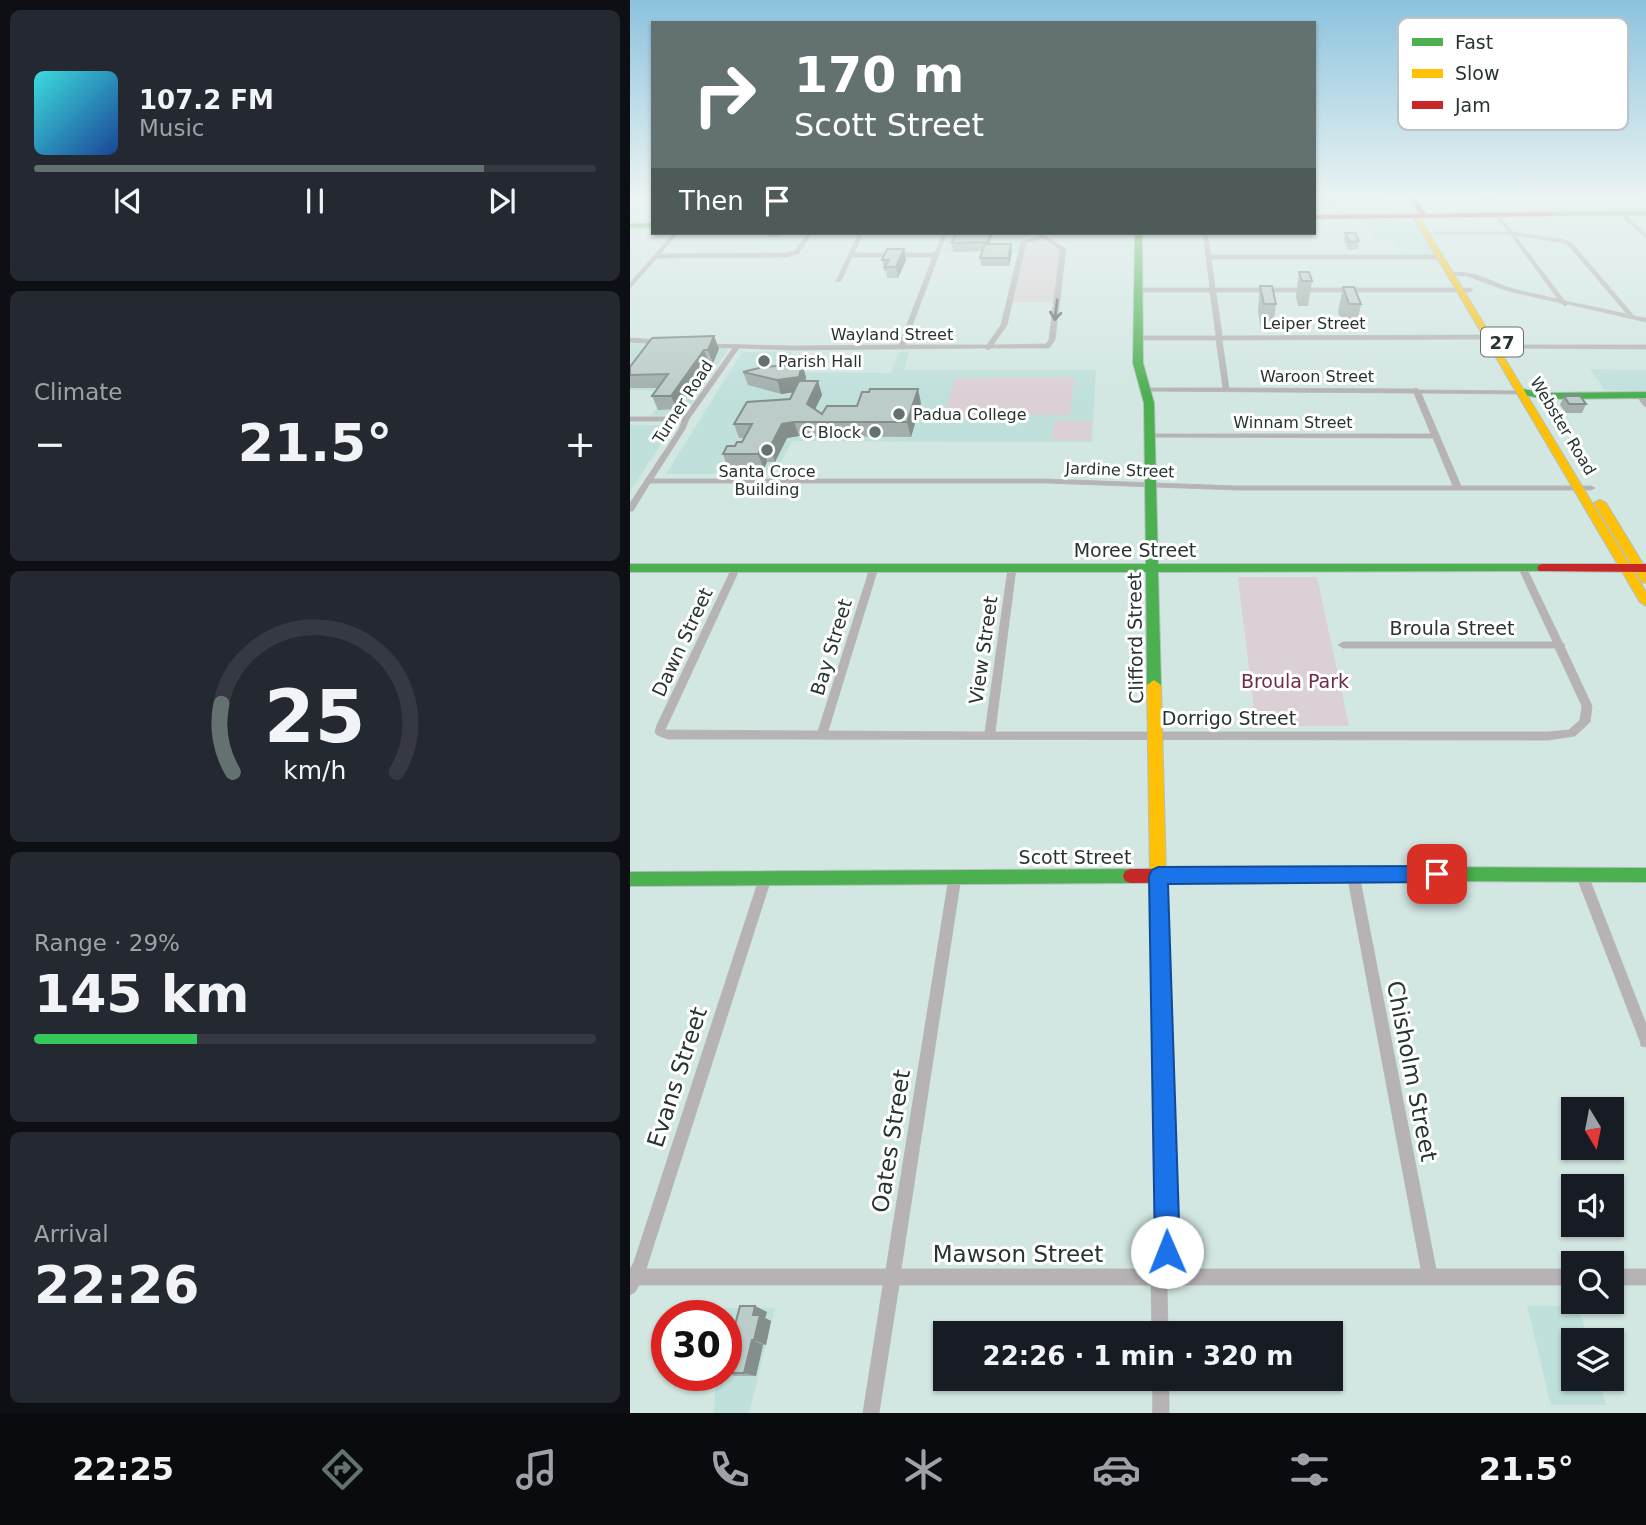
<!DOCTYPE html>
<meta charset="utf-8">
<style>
body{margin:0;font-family:"DejaVu Sans",sans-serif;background:#242831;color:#f1f3f6;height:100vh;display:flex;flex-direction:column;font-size:26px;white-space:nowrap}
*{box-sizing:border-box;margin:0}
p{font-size:23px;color:#9ea1a6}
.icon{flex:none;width:38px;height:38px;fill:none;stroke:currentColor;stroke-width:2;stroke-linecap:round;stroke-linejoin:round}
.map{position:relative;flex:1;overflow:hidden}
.drawer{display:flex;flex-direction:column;gap:10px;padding:10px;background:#0d0f14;width:630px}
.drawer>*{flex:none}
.banner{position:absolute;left:21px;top:21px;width:665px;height:214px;border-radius:0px;box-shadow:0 2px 5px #0004;background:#637270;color:#fff;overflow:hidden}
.needle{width:46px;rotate:170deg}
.fabs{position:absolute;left:931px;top:1097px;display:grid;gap:14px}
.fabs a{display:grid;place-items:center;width:63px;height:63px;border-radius:0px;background:#171b24;box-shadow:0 2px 5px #0004;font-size:35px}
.speed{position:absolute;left:21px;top:1300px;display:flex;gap:14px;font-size:35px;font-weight:700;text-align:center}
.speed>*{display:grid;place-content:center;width:91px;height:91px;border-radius:50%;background:#171b24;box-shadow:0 2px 5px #0004;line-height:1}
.speed .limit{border:10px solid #d22;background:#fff;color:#111}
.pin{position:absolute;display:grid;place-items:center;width:60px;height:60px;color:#fff;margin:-30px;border-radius:14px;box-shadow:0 4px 10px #0006}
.me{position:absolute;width:77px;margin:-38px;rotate:359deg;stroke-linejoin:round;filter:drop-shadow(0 0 5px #0008)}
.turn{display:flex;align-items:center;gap:24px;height:147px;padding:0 28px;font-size:32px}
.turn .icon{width:91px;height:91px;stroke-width:2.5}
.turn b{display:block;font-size:49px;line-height:60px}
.then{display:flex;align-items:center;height:66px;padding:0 28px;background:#0003;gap:14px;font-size:26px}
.big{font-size:52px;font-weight:700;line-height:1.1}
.drawer .widget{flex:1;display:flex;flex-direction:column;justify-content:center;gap:10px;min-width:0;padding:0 24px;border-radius:10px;background:#242831}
.drawer .dial{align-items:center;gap:0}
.dial svg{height:182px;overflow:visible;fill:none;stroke:#363941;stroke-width:7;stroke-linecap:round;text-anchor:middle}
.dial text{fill:#f1f3f6;stroke:none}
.song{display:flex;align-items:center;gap:21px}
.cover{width:84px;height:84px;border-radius:10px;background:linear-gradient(135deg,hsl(180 70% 55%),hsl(220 70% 35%))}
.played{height:7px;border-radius:4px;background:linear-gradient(90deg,#637270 80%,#363941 80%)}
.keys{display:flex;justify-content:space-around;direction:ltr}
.heat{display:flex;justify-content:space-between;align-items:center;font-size:38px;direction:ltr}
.charge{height:10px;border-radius:5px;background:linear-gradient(90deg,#34c759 29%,#363941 0)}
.trip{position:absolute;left:303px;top:1321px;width:410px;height:70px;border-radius:0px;background:#171b24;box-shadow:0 2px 5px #0004;font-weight:700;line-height:70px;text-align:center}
.menu{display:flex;height:112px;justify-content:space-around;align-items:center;background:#090b0e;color:#9ea1a6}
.menu .icon{width:49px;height:49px}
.menu .selected{color:#637270}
.menu b{font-size:32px;color:#f1f3f6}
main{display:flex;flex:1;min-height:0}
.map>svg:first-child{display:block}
.built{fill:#c0e0db}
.green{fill:#dbd0d5}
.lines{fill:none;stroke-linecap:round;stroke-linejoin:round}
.street-casing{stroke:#b1c1be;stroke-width:1}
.fast-casing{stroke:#b1c1be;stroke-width:2}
.slow-casing{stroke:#b1c1be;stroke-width:2}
.jam-casing{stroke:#b1c1be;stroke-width:2}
.street{fill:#b7b2b4;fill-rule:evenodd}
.fast{fill:#4caf50;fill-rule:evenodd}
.slow{fill:#ffc107;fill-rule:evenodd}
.jam{fill:#c62828;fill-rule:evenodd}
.wall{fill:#a2afac}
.shaded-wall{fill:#848f8c}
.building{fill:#bcccc8;stroke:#848f8c;stroke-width:2}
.oneway{stroke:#616666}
.route{fill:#1a73e8;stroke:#114b97;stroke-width:2}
.poi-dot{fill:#637270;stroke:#fff;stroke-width:2.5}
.labels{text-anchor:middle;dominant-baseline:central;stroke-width:6;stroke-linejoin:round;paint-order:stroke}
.far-street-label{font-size:16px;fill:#273432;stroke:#fff}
.far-poi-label{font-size:16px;fill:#273432;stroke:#fff;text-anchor:start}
.shield{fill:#fff;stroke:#687170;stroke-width:2}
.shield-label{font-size:18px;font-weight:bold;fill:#273432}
.street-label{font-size:19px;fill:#273432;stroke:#fff}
.park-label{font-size:19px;fill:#6e2b49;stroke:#fff}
.near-street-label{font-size:23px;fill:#273432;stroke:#fff}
.key{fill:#fff;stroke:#bec2c2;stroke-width:2}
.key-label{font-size:19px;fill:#273432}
</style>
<main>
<section class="drawer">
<div class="widget">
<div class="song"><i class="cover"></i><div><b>107.2 FM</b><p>Music</p></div></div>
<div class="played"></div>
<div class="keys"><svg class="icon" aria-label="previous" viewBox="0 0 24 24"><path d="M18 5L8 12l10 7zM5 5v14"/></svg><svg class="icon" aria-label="pause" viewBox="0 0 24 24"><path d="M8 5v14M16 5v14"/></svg><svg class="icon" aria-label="next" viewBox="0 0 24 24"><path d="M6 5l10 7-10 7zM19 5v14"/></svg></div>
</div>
<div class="widget"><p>Climate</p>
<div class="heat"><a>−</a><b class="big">21.5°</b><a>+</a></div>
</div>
<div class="widget dial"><svg viewBox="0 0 100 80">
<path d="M14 69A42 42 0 1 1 86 69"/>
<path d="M14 69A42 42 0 0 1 9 39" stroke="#637270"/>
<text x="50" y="56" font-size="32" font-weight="700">25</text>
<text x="50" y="72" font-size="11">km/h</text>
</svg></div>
<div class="widget"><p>Range · 29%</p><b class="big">145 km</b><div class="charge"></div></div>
<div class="widget"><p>Arrival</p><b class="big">22:26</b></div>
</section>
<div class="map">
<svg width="1016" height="1413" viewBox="0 0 1016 1413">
<rect width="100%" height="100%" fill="#d2e6e2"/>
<path class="built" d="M 684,198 L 769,198 L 773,206 L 764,212 L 684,213 Z
M 958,198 L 1010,198 L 1016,203 L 1016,208 L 972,211 Z
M 733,219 L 766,220 L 787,225 L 805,253 L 772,255 L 764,240 L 742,240 Z
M 320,233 L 403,233 L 390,242 L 388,252 L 312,253 Z
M 0,342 L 95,348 L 98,349 L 55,414 L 21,416 L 39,391 L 0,390 Z
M 112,352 L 162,352 L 153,372 L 261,373 L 269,352 L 279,352 L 274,370 L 466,370 L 462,442 L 162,441 L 145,474 L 36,474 Z
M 960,369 L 1016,370 L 1016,391 L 975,390 Z
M 0,425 L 44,425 L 0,491 Z
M 897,1306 L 948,1306 L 958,1340 L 943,1340 L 943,1379 L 969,1379 L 976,1405 L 921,1405 Z
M 89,1308 L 145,1308 L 119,1413 L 84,1413 L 86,1376 L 96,1376 L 96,1316 L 89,1316 Z"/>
<path class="green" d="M 409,238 L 430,249 L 423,302 L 383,302 L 396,242 Z
M 444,377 L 440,415 L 314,416 L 325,378 Z
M 424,420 L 462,421 L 460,441 L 422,440 Z
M 608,577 L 687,577 L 719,726 L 626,726 Z"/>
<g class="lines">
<g class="street-casing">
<path id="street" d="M 853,198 L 858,198 L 859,199 L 857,200 Z
M 1011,198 L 1015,198 L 1016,202 Z
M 992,215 L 996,215 L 1016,234 L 1016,238 L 992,217 Z
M 869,216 L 883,232 L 935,240 L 943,244 L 1004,316 L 1016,318 L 1016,322 L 938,304 L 935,306 L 931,303 L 878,291 L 837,276 L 820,275 L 819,274 C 841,267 863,284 884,289 C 899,293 914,296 928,299 L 880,234 L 805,234 L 803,233 L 805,232 L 878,232 L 867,217 ZM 885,235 L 934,243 L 939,246 L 997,314 L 935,301 Z
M 44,233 L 48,233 L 30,254 L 157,253 L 165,251 L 178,233 L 182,233 L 169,253 L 157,257 L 27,258 L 0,288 L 0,283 Z
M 229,233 L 233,233 L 224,253 L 305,253 L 313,233 L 317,233 L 275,345 L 357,345 L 371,325 L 391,242 L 409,236 L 406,233 L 411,233 L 436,249 L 425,340 L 420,347 L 418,348 L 361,348 L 358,350 L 355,348 L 163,350 L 109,348 L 59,419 L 55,429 L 23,479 L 415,479 L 607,486 L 823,486 L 803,438 L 518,437 L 517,436 L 520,434 L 801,434 L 784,393 L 514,391 L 513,390 L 516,388 L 593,388 L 586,340 L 508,340 L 505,338 L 508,336 L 586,336 L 580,292 L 508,292 L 505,290 L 508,288 L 580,288 L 573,233 L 577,233 L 581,255 L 811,255 L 814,257 L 811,259 L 581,259 L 585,288 L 840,288 L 843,290 L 840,292 L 586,292 L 592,336 L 860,335 L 863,337 L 860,339 L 592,340 L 599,388 L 783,389 L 786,388 L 789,390 L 894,391 L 894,393 L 892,394 L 791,393 L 831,486 L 961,486 L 965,488 L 961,490 L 607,490 L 415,483 L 20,483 L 3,511 L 0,511 L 0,503 L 49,429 L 52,421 L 0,421 L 0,417 L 54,417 L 103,348 L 77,347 L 75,346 L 75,344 L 163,346 L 269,345 L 303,257 L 222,257 L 211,281 L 206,282 ZM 413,238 L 430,250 L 419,340 L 416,344 L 363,345 L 377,325 L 396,243 Z
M 0,338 L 31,340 L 34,342 L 31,344 L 0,342 Z
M 874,345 L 1016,345 L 1016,349 L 872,348 L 872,346 Z
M 1009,393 L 1011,394 L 1016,400 L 1016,407 L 1014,406 L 1006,395 Z
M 106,565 L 110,568 L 35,730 L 188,731 L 240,568 L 244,565 L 248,568 L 198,731 L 355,732 L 378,568 L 382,565 L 386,568 L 365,732 L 918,732 L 939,730 L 950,720 L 952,706 L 925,648 L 713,648 L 708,645 L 713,642 L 923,642 L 889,569 L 893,566 L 897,569 L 932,642 L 935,645 L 934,646 L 962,706 L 960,722 L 945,736 L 918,740 L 38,739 L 27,735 L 25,732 L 27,725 L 102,568 Z
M 723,869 L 727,871 L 729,874 L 806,1269 L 943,1269 L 943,1285 L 537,1285 L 538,1334 L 522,1334 L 521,1285 L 269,1285 L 249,1413 L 233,1413 L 253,1285 L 9,1285 L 5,1292 L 0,1295 L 0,1269 L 4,1262 L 129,879 L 131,875 L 135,874 L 139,875 L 141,879 L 16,1269 L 256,1269 L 319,877 L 321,874 L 325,872 L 329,874 L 331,877 L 271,1269 L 530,1269 L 522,876 L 524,873 L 528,871 L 532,873 L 534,876 L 545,1269 L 791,1269 L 717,874 L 719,871 Z
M 952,870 L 956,872 L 958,875 L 1016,1024 L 1016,1047 L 1011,1046 L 1010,1041 L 946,875 L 948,872 Z
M 982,1269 L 1016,1269 L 1016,1285 L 982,1285 Z
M 523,1379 L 539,1379 L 539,1413 L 523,1413 Z"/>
</g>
<g class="fast-casing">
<path id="fast" d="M 1016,211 L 1016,215 L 920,216 L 917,214 L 920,212 Z
M 23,223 L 23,227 L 0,228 L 0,224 Z
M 505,233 L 512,233 L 513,363 L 524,403 L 528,564 L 913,564 L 917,565 L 919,568 L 917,571 L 528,572 L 531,685 L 524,690 L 517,685 L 516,572 L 0,572 L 0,564 L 516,564 L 514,403 L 503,363 Z
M 892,389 L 915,393 L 1016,392 L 1016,398 L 915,399 L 889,394 L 889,390 Z
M 798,867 L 1016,868 L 1016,882 L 798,881 L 792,879 L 790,874 L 792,869 Z
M 501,869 L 507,871 L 509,876 L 507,881 L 501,883 L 0,886 L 0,872 Z"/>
</g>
<g class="slow-casing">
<path id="slow" d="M 785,213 L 788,215 L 1016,592 L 1016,606 L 1010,602 L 782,215 Z
M 970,500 L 976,503 L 1016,569 L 1016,583 L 1012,582 L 964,503 Z
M 524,680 L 531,685 L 536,876 L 534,881 L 528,883 L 522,881 L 520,876 L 517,685 Z"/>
</g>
<g class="jam-casing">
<path id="jam" d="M 779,198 L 785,198 L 796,214 L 920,212 L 923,214 L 920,216 L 684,219 L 684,215 L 790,214 Z
M 913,564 L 1016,564 L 1016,572 L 909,571 L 907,568 L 909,565 Z
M 798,867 L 804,869 L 806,874 L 804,879 L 798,881 L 501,883 L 495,881 L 493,876 L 495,871 L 501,869 Z"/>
</g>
<use href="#street" class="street"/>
<use href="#fast" class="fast"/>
<use href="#slow" class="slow"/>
<use href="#jam" class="jam"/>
</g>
<path class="wall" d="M 684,198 L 753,198 L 753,200 L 684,204 Z
M 137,233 L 153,233 L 150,237 L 138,237 Z
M 326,233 L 374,233 L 373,235 L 362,235 L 360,244 L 381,244 L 382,252 L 379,266 L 351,266 L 350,258 L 353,251 L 323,252 L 322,243 Z
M 715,233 L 729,241 L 728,249 L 718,250 L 714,241 Z
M 274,249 L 276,260 L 268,278 L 257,278 L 256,271 L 254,271 L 252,260 Z
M 669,272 L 682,281 L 678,306 L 668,306 L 666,297 Z
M 630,286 L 646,304 L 643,329 L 631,330 L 628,311 Z
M 713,287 L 731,304 L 726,330 L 715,330 L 708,312 Z
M 84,336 L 89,349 L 83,363 L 79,363 L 47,409 L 28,410 L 22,396 L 28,388 L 0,388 L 0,367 Z
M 172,364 L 176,377 L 175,381 L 188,381 L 192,395 L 185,409 L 192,414 L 227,406 L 291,403 L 281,437 L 169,436 L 157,438 L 145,462 L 137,462 L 134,469 L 98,469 L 93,454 L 112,442 L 114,438 L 109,438 L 104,424 L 160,399 L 164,392 L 151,394 L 118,385 L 113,372 Z
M 934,396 L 956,404 L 952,413 L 936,413 L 930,405 Z
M 125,1306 L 137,1312 L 135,1318 L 141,1321 L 136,1345 L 133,1345 L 126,1376 L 105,1376 L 96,1374 L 96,1356 L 100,1342 L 96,1341 L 96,1326 L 105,1325 Z"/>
<path class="shaded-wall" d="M 360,233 L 362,233 L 362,235 L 358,251 L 357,242 Z
M 381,244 L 382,252 L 379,266 L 378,258 Z
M 274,249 L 276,260 L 268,278 L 266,267 Z
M 84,336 L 89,349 L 83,363 L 78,350 Z
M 74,350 L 79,363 L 47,409 L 41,396 Z
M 172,364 L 176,377 L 173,391 L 151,394 L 147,380 Z
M 188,381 L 192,395 L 181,418 L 177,404 Z
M 288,389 L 291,403 L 281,437 L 277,422 Z
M 164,422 L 169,436 L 157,438 L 145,462 L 140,447 L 152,424 Z
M 132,447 L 137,462 L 134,469 L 128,454 Z
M 125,1306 L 137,1312 L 135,1318 L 141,1321 L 136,1345 L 124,1340 L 123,1315 Z
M 122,1340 L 133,1345 L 126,1376 L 114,1373 Z"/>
<path class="building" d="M 326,233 L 360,233 L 357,242 L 322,243 Z
M 715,233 L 725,233 L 729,241 L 719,242 Z
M 355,244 L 381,244 L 378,258 L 350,258 Z
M 257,249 L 274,249 L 266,267 L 255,267 L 259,260 L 252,260 Z
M 669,272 L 679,272 L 682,281 L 672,281 Z
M 630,286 L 642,286 L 646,304 L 634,304 Z
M 713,287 L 724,287 L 731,304 L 719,304 Z
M 84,336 L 78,350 L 74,350 L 41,396 L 22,396 L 38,374 L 0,375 L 0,367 L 22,338 Z
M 172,364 L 169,377 L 147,380 L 113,372 L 133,367 Z
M 169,381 L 188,381 L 177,404 L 192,414 L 197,406 L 227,406 L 232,392 L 239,392 L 240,389 L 288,389 L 277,422 L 164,422 L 152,424 L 140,447 L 132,447 L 128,454 L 93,454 L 97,446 L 105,446 L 107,442 L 112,442 L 122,424 L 104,424 L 117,402 L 160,399 Z
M 934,396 L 950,396 L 956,404 L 939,404 Z
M 110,1306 L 125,1306 L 123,1315 L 130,1315 L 124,1340 L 122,1340 L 114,1373 L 96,1373 L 96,1356 L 101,1338 L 96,1338 L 96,1326 L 105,1325 Z"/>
<defs><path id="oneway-shaft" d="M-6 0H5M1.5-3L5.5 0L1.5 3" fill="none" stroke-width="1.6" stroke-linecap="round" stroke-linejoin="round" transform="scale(1.75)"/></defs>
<use class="oneway" href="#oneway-shaft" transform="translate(426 310) rotate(97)"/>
<linearGradient id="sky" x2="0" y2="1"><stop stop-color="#8cc2de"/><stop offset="0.5" stop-color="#ebf4f2"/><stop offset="1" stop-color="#ebf4f2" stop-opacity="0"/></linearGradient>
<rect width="1016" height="396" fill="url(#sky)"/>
<path class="route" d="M 807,866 L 813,868 L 816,874 L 813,880 L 807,882 L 538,884 L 550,1252 L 546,1261 L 537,1264 L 529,1261 L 525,1252 L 519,876 L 522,870 L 528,867 Z"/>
<g class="poi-dot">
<circle cx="134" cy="361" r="7"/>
<circle cx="269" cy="414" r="7"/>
<circle cx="245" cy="432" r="7"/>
<circle cx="137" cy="450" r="7"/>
</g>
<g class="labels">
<g class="far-street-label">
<text x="684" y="323">Leiper Street</text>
<text x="262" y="334">Wayland Street</text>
<text x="687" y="376">Waroon Street</text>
<text transform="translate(53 402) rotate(-57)">Turner Road</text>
<text x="663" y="422">Winnam Street</text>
<text transform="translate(933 426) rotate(59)">Webster Road</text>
<text transform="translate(490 470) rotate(2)">Jardine Street</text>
</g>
<g class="far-poi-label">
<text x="148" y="361">Parish Hall</text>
<text x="283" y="414">Padua College</text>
<text x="231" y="432" text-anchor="end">C Block</text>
<text x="137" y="471" text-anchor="middle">Santa Croce<tspan x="137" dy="18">Building</tspan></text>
</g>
<rect class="shield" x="851" y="327.5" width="42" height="29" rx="5"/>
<g class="shield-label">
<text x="872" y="342">27</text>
</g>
<g class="street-label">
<text x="505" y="550">Moree Street</text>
<text x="822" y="628">Broula Street</text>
<text transform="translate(505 638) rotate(-91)">Clifford Street</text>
<text transform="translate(52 642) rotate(-65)">Dawn Street</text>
<text transform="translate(201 647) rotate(-73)">Bay Street</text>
<text transform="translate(353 650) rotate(-82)">View Street</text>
<text x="599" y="718">Dorrigo Street</text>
<text x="445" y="857">Scott Street</text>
</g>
<g class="park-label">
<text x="665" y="681">Broula Park</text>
</g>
<g class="near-street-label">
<text transform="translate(782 1071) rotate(79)">Chisholm Street</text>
<text transform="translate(47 1077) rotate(-72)">Evans Street</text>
<text transform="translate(261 1141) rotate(-81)">Oates Street</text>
<text x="388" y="1254">Mawson Street</text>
</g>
</g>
<rect x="768" y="18" width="230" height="112" rx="10" class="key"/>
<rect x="782" y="38" width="31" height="8" fill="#4caf50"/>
<rect x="782" y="69" width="31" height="9" fill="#ffc107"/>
<rect x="782" y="101" width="31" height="8" fill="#c62828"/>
<g class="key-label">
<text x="825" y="49">Fast</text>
<text x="825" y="80">Slow</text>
<text x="825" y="112">Jam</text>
</g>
</svg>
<div class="fabs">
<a><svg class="needle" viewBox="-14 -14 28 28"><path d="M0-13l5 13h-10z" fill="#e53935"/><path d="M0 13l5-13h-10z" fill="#9ea1a6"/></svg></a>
<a><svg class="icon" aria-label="sound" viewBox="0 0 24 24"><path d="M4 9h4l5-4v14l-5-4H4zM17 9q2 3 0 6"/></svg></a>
<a><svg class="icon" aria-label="search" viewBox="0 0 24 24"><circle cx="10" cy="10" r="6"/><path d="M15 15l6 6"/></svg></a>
<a><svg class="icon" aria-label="layers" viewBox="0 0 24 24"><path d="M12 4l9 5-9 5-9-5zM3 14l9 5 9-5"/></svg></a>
</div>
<div class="speed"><div class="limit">30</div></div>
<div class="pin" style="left:807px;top:874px;background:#d93025"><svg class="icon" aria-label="arrive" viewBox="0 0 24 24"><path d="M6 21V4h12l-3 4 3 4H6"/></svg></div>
<svg class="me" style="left:537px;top:1252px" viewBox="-20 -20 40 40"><circle r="19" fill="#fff"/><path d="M0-13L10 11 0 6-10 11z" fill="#1a73e8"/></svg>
<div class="trip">22:26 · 1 min · 320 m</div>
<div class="banner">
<div class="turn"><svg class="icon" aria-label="right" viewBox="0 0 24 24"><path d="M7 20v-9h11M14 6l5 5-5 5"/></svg><div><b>170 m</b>Scott Street</div></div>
<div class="then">Then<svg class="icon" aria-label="arrive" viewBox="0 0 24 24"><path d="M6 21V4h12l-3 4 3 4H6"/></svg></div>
</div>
</div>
</main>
<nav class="menu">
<b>22:25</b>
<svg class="icon selected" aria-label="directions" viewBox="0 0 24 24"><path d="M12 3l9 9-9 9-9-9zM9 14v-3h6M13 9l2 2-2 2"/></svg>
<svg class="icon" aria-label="music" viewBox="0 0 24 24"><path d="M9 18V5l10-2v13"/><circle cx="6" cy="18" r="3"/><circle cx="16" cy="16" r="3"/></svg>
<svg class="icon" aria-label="phone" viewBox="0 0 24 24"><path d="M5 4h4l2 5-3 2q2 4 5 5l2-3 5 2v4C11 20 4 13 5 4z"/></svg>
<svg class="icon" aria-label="climate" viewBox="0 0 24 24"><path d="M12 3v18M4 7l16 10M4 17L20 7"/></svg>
<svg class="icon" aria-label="car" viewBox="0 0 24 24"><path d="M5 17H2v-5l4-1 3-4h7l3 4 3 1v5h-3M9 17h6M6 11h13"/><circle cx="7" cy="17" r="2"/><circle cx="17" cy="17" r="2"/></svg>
<svg class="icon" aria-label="filters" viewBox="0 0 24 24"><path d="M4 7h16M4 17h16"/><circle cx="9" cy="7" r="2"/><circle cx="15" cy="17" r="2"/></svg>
<b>21.5°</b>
</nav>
